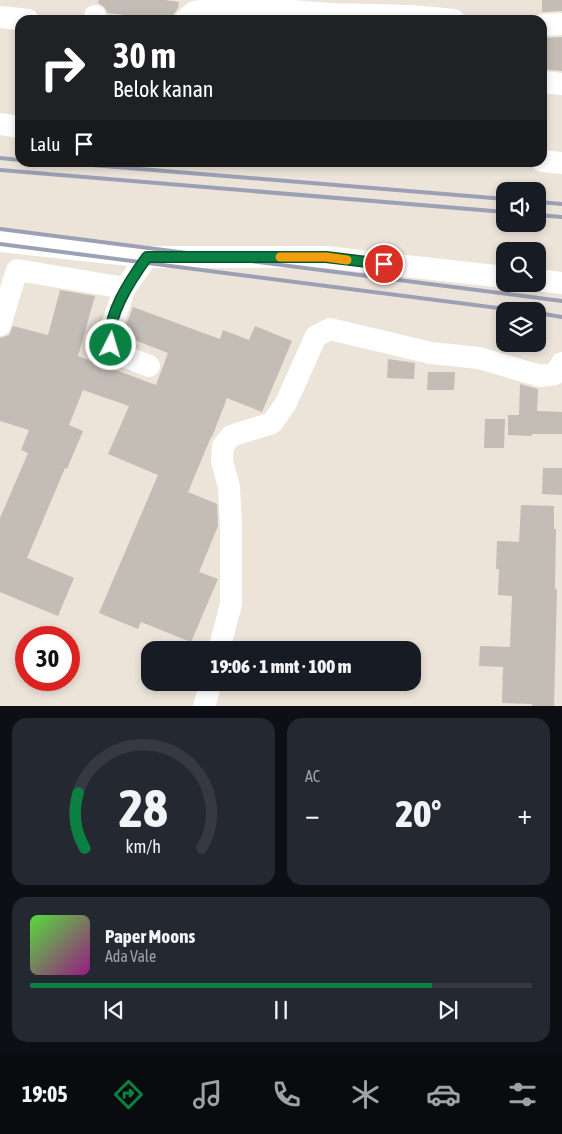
<!DOCTYPE html>
<html lang="id">
<meta charset="utf-8">
<style>
body{margin:0;font-family:"Asap Condensed",sans-serif;background:#242831;color:#f1f3f6;height:100vh;display:flex;flex-direction:column;font-size:19px;white-space:nowrap}
*{box-sizing:border-box;margin:0}
p{font-size:16px;color:#9ea1a6}
.icon{flex:none;width:28px;height:28px;fill:none;stroke:currentColor;stroke-width:2;stroke-linecap:round;stroke-linejoin:round}
.map{position:relative;height:706px;overflow:hidden}
.drawer{display:flex;flex-direction:column;gap:12px;padding:12px;background:#0d0f14;flex:1}
.drawer>*{flex:none}
.banner{position:absolute;left:15px;top:15px;width:532px;height:152px;border-radius:15px;box-shadow:0 2px 8px #0003;background:#202124;color:#fff;overflow:hidden}
.buttons{position:absolute;left:496px;top:182px;display:grid;gap:10px}
.buttons a{display:grid;place-items:center;width:50px;height:50px;border-radius:10px;background:#171b24;box-shadow:0 2px 8px #0003;font-size:25px}
.speed{position:absolute;left:15px;top:626px;display:flex;gap:10px;font-size:25px;font-weight:700;text-align:center}
.speed>*{display:grid;place-content:center;width:65px;height:65px;border-radius:50%;background:#171b24;box-shadow:0 2px 8px #0003;line-height:1}
.speed .limit{border:8px solid #d22;background:#fff;color:#111}
.pin{position:absolute;display:grid;place-items:center;width:42px;height:42px;color:#fff;margin:-21px;border:2px solid #fff;border-radius:50%;box-shadow:0 1px 5px #0007}
.me{position:absolute;width:55px;margin:-28px;rotate:5deg;stroke-linejoin:round;filter:drop-shadow(0 0 4px #0008)}
.turn{display:flex;align-items:center;gap:18px;height:105px;padding:0 15px;font-size:22px}
.turn .icon{width:65px;height:65px;stroke-width:2.5}
.turn b{display:block;font-size:35px;line-height:42px}
.then{display:flex;align-items:center;height:48px;padding:0 15px;background:#0003;gap:10px;font-size:19px}
.big{font-size:38px;font-weight:800;line-height:1.1}
.drawer .tile{flex:1;display:flex;flex-direction:column;justify-content:center;gap:8px;min-width:0;padding:0 18px;border-radius:15px;background:#242831}
.drawer .dial{align-items:center;gap:0}
.dial svg{height:130px;overflow:visible;fill:none;stroke:#363941;stroke-width:7;stroke-linecap:round;text-anchor:middle}
.dial text{fill:#f1f3f6;stroke:none}
.song{display:flex;align-items:center;gap:15px}
.cover{width:60px;height:60px;border-radius:8px;background:linear-gradient(135deg,hsl(110 70% 55%),hsl(310 70% 35%))}
.played{height:5px;border-radius:2px;background:linear-gradient(90deg,#0b8043 80%,#363941 80%)}
.keys{display:flex;justify-content:space-around;direction:ltr}
.heat{display:flex;justify-content:space-between;align-items:center;font-size:28px;direction:ltr}
.drawer .tiles{flex:1;display:grid;gap:12px;grid-template-columns:1fr 1fr}
.tile:last-child{grid-column:span 2}
.trip{position:absolute;left:141px;top:641px;width:280px;height:50px;border-radius:15px;background:#171b24;box-shadow:0 2px 8px #0003;font-weight:800;line-height:50px;text-align:center}
.menu{display:flex;height:80px;justify-content:space-around;align-items:center;background:#090b0e;color:#9ea1a6}
.menu .icon{width:35px;height:35px}
.menu .active{color:#0b8043}
.menu b{font-size:22px;color:#f1f3f6}
.map>svg:first-child{display:block}
.building{fill:#c3bdb6}
.lines{fill:none;stroke-linecap:round;stroke-linejoin:round}
.minor{stroke:#fff;stroke-width:22}
.rail{stroke:#9ca0b4;stroke-width:4}
.route-casing{stroke:#07532c;stroke-width:12}
.route{stroke:#0b8043;stroke-width:9}
.slow{stroke:#f59e0b;stroke-width:9}
</style>
<div class="map">
<svg width="562" height="707" viewBox="0 0 562 707">
<rect width="100%" height="100%" fill="#ece3d9"/>
<path class="building" d="M 99,0 L 165,0 L 179,2 L 178,8 L 173,15 L 172,20 L 168,20 L 108,13 L 104,7 L 98,3 Z
M 542,0 L 562,0 L 562,11 L 542,12 Z
M 562,37 L 562,71 L 542,69 L 542,38 Z
M 60,290 L 95,296 L 78,356 L 156,385 L 168,353 L 124,336 L 123,333 L 133,307 L 220,339 L 223,330 L 249,340 L 255,326 L 292,341 L 262,412 L 227,398 L 212,437 L 211,437 L 188,492 L 217,504 L 218,526 L 199,572 L 218,579 L 191,642 L 141,622 L 138,629 L 99,613 L 158,475 L 108,454 L 129,406 L 83,390 L 69,425 L 83,431 L 67,469 L 65,468 L 27,558 L 74,578 L 58,616 L 0,592 L 0,518 L 28,453 L 21,450 L 29,430 L 0,421 L 0,338 L 9,335 L 13,326 L 48,335 Z
M 388,359 L 415,363 L 414,379 L 387,378 Z
M 428,372 L 455,372 L 454,390 L 427,390 Z
M 520,384 L 538,389 L 537,411 L 562,412 L 562,434 L 532,434 L 532,436 L 508,435 L 508,415 L 519,415 Z
M 485,419 L 505,419 L 504,448 L 484,448 Z
M 543,468 L 562,468 L 562,495 L 542,494 Z
M 521,505 L 554,506 L 554,529 L 556,529 L 555,589 L 557,589 L 554,707 L 532,707 L 532,704 L 502,703 L 503,667 L 479,666 L 480,646 L 510,647 L 512,596 L 498,595 L 499,569 L 496,569 L 497,541 L 519,542 Z"/>
<g class="lines">
<path class="minor" d="M 0,17 L 28,20
M 94,20 L 95,16
M 185,20 L 194,12 L 227,6 L 331,14
M 330,20 L 331,14 L 410,16 L 454,20
M 542,25 L 562,24
M 542,82 L 562,84
M 0,124 L 20,127
M 542,161 L 562,163
M 0,241 L 147,257 L 326,257 L 505,277
M 147,257 L 125,288 L 110,331 L 111,345 L 119,354 L 149,366
M 538,280 L 562,283
M 0,325 L 17,270 L 125,288
M 219,650 L 231,604 L 231,526 L 229,487 L 222,461 L 223,446 L 231,436 L 272,423 L 286,403 L 316,336 L 330,329 L 431,353 L 479,358 L 540,376 L 555,374 L 562,363
M 204,707 L 211,682"/>
<path class="rail" d="M 0,158 L 20,160
M 55,162 L 505,199
M 0,170 L 505,212
M 538,202 L 562,204
M 538,215 L 562,217
M 0,229 L 562,301
M 0,244 L 521,311
M 538,313 L 562,317"/>
</g>
<g class="lines">
<g class="route-casing">
<path id="route" d="M 111,345 C 105,317 131,279 147,257 L 326,257 L 384,264"/>
</g>
<use href="#route" class="route"/>
<path class="slow" d="M 280,257 L 326,257 L 347,260"/>
</g>
</svg>
<div class="buttons">
<a><svg class="icon" aria-label="sound" viewBox="0 0 24 24"><path d="M4 9h4l5-4v14l-5-4H4zM17 9q2 3 0 6"/></svg></a>
<a><svg class="icon" aria-label="search" viewBox="0 0 24 24"><circle cx="10" cy="10" r="6"/><path d="M15 15l6 6"/></svg></a>
<a><svg class="icon" aria-label="layers" viewBox="0 0 24 24"><path d="M12 4l9 5-9 5-9-5zM3 14l9 5 9-5"/></svg></a>
</div>
<div class="speed"><div class="limit">30</div></div>
<div class="pin" style="left:384px;top:264px;background:#d93025"><svg class="icon" aria-label="arrive" viewBox="0 0 24 24"><path d="M6 21V4h12l-3 4 3 4H6"/></svg></div>
<svg class="me" style="left:111px;top:345px" viewBox="-20 -20 40 40"><circle r="17" fill="#0b8043" stroke="#fff" stroke-width="3"/><path d="M0-11L8 9 0 5-8 9z" fill="#fff"/></svg>
<div class="trip">19:06 · 1 mnt · 100 m</div>
<div class="banner">
<div class="turn"><svg class="icon" aria-label="right" viewBox="0 0 24 24"><path d="M7 20v-9h11M14 6l5 5-5 5"/></svg><div><b>30 m</b>Belok kanan</div></div>
<div class="then">Lalu<svg class="icon" aria-label="arrive" viewBox="0 0 24 24"><path d="M6 21V4h12l-3 4 3 4H6"/></svg></div>
</div>
</div>
<section class="drawer">
<div class="tiles">
<div class="tile dial"><svg viewBox="0 0 100 80">
<path d="M14 69A42 42 0 1 1 86 69"/>
<path d="M14 69A42 42 0 0 1 10 35" stroke="#0b8043"/>
<text x="50" y="56" font-size="32" font-weight="700">28</text>
<text x="50" y="72" font-size="11">km/h</text>
</svg></div>
<div class="tile"><p>AC</p>
<div class="heat"><a>−</a><b class="big">20°</b><a>+</a></div>
</div>
<div class="tile">
<div class="song"><i class="cover"></i><div><b>Paper Moons</b><p>Ada Vale</p></div></div>
<div class="played"></div>
<div class="keys"><svg class="icon" aria-label="previous" viewBox="0 0 24 24"><path d="M18 5L8 12l10 7zM5 5v14"/></svg><svg class="icon" aria-label="pause" viewBox="0 0 24 24"><path d="M8 5v14M16 5v14"/></svg><svg class="icon" aria-label="next" viewBox="0 0 24 24"><path d="M6 5l10 7-10 7zM19 5v14"/></svg></div>
</div>
</div>
</section>
<nav class="menu">
<b>19:05</b>
<svg class="icon active" aria-label="directions" viewBox="0 0 24 24"><path d="M12 3l9 9-9 9-9-9zM9 14v-3h6M13 9l2 2-2 2"/></svg>
<svg class="icon" aria-label="music" viewBox="0 0 24 24"><path d="M9 18V5l10-2v13"/><circle cx="6" cy="18" r="3"/><circle cx="16" cy="16" r="3"/></svg>
<svg class="icon" aria-label="phone" viewBox="0 0 24 24"><path d="M5 4h4l2 5-3 2q2 4 5 5l2-3 5 2v4C11 20 4 13 5 4z"/></svg>
<svg class="icon" aria-label="climate" viewBox="0 0 24 24"><path d="M12 3v18M4 7l16 10M4 17L20 7"/></svg>
<svg class="icon" aria-label="car" viewBox="0 0 24 24"><path d="M5 17H2v-5l4-1 3-4h7l3 4 3 1v5h-3M9 17h6M6 11h13"/><circle cx="7" cy="17" r="2"/><circle cx="17" cy="17" r="2"/></svg>
<svg class="icon" aria-label="filters" viewBox="0 0 24 24"><path d="M4 7h16M4 17h16"/><circle cx="9" cy="7" r="2"/><circle cx="15" cy="17" r="2"/></svg>
</nav>
